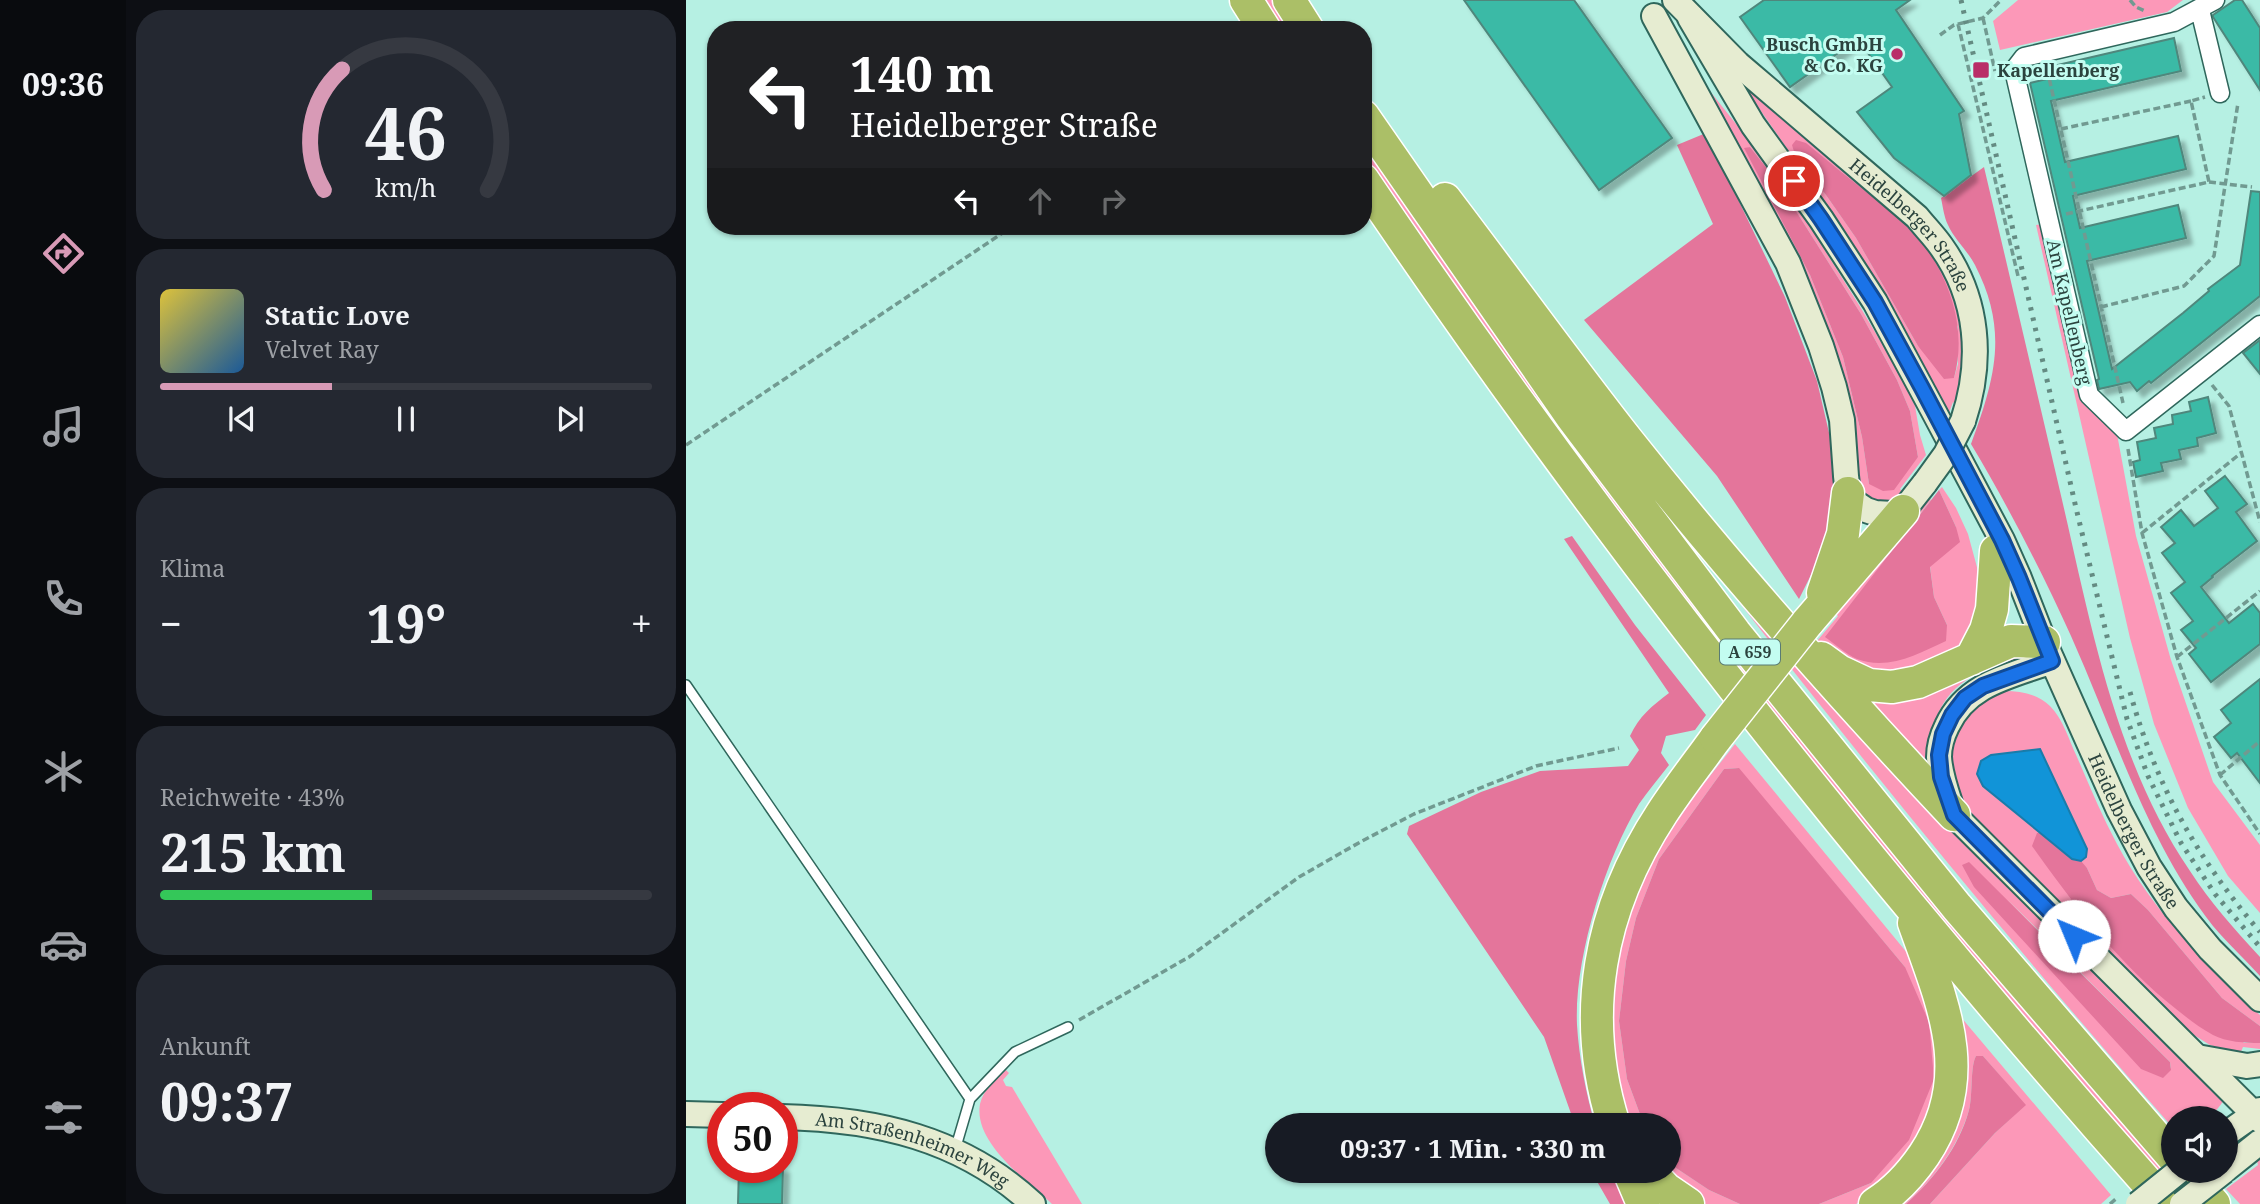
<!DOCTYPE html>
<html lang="de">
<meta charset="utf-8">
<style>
body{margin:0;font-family:"Noto Serif",serif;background:#242831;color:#f1f3f6;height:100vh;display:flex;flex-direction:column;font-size:26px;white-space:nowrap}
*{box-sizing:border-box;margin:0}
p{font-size:23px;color:#9ea1a6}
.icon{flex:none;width:38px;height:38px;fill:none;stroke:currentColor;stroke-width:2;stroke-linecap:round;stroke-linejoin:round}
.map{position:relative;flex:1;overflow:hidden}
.sheet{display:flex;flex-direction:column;gap:10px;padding:10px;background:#0d0f14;width:560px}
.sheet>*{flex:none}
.hud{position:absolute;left:21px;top:21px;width:665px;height:214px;border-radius:28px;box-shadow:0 2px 5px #0004;background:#202124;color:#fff;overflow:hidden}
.tools{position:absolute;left:1475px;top:1106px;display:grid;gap:14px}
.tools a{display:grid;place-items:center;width:77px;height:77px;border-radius:50%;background:#171b24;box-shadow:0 2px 5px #0004;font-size:35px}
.speed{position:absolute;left:21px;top:1092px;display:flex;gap:14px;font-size:35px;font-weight:700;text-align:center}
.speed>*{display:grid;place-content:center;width:91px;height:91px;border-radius:50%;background:#171b24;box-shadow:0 2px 5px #0004;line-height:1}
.speed .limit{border:10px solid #d22;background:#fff;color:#111}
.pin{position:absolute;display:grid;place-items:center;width:60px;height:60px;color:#fff;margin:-30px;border:4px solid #fff;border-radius:50%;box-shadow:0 2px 7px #0007}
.me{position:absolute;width:77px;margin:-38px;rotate:315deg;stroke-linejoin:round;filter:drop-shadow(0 0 5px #0008)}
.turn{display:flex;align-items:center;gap:24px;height:147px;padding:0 28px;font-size:32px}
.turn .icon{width:91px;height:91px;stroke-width:2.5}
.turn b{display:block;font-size:49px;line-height:60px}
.lanes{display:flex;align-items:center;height:66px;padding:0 28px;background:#0003;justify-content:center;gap:35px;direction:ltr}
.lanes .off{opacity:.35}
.big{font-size:52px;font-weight:700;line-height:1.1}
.sheet .widget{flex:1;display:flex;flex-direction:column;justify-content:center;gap:10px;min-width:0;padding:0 24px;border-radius:28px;background:#242831}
.sheet .dial{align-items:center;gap:0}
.dial svg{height:182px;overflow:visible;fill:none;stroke:#363941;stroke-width:7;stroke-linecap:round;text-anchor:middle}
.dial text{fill:#f1f3f6;stroke:none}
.song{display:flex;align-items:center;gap:21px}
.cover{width:84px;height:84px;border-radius:10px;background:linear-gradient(135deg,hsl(50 70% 55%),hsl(210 70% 35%))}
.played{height:7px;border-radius:4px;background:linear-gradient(90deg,#d89ab6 35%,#363941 35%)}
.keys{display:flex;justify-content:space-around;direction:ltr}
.heat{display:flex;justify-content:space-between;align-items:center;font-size:38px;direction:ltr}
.charge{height:10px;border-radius:5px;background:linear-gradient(90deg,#34c759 43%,#363941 0)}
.trip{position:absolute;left:579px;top:1113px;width:416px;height:70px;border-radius:35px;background:#171b24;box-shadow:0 2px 5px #0004;font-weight:700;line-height:70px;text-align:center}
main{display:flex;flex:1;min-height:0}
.tabs{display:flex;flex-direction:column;width:126px;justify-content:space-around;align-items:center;background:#090b0e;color:#9ea1a6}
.tabs .icon{width:49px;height:49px}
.tabs .selected{color:#d89ab6}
.tabs b{font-size:32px;color:#f1f3f6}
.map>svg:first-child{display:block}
.green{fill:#fc98b8;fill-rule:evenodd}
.forest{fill:#e4759b}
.water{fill:#1194d8;stroke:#197caa;stroke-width:2}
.building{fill:#3bbaa6;stroke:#4f877c;stroke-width:2;filter:url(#shadow)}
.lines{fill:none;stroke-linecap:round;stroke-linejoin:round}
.lane-casing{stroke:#2f675c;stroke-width:12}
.street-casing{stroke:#2f675c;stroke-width:21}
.secondary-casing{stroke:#2f675c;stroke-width:28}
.highway-casing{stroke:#fff;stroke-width:35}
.path{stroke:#719a91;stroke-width:3.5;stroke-dasharray:7 3.5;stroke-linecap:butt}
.lane{stroke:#fff;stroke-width:9}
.street{stroke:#fff;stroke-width:18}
.secondary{stroke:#e6ecd1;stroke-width:24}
.highway{stroke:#abbf67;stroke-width:32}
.rail{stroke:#648b82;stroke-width:5;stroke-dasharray:3.5 7;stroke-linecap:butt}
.secondary-bridge-casing{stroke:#2f675c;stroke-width:28;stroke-linecap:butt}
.highway-bridge-casing{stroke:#fff;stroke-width:35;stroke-linecap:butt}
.path-bridge{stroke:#719a91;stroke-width:3.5;stroke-dasharray:7 3.5;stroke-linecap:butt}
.secondary-bridge{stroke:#e6ecd1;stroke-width:24}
.highway-bridge{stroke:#abbf67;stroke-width:32}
.route-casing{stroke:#114b97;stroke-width:18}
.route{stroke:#1a73e8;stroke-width:12}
.poi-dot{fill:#b92e68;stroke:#c3fdf1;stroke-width:2.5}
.labels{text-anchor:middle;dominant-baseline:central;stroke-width:6;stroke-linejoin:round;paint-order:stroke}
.shield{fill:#c3fdf1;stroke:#597b74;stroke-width:2}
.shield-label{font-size:16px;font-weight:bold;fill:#2b433e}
.poi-label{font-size:18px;font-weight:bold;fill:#2b433e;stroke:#c3fdf1;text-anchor:end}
.street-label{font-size:18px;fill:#2b433e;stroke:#c3fdf1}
</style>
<main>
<nav class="tabs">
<b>09:36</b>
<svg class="icon selected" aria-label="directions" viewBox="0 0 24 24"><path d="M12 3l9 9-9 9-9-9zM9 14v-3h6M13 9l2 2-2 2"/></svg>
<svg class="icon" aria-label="music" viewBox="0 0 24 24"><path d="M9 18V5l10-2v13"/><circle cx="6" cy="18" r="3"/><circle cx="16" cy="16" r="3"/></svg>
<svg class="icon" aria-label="phone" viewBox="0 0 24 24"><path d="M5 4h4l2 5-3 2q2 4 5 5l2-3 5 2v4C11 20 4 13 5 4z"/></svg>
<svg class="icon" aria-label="climate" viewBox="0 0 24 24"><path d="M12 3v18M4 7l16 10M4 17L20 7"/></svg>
<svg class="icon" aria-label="car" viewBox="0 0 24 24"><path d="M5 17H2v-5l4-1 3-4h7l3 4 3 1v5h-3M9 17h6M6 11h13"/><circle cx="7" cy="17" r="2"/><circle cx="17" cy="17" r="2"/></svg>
<svg class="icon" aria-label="filters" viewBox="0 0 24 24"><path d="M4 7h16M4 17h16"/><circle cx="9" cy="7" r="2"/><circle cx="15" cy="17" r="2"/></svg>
</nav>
<section class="sheet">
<div class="widget dial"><svg viewBox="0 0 100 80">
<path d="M14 69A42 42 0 1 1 86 69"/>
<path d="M14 69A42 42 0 0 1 22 16" stroke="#d89ab6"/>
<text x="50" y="56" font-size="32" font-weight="700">46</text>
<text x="50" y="72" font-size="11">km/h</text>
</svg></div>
<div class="widget">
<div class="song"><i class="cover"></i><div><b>Static Love</b><p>Velvet Ray</p></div></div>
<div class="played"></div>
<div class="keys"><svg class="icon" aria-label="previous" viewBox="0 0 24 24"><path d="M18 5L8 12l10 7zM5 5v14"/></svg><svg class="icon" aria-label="pause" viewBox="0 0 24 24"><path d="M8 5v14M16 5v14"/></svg><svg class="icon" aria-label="next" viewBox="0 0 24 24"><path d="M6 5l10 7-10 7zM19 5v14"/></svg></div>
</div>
<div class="widget"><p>Klima</p>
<div class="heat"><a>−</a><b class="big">19°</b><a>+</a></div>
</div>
<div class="widget"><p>Reichweite · 43%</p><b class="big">215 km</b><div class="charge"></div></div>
<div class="widget"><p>Ankunft</p><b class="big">09:37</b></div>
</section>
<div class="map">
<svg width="1574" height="1204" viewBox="0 0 1574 1204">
<defs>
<filter id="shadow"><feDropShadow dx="6" dy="6" stdDeviation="2" flood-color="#0004"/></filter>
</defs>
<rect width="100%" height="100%" fill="#b6f0e3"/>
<path class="green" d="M 575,0 L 586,0 L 605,30 L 594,30 Z
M 1332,0 L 1497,0 L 1481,12 L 1314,50 L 1307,21 Z
M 1042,64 L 1226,225 L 1268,285 L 1280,349 L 1271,406 L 1267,402 L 1263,413 L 1232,354 L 1155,226 ZM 1110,141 L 1120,144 L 1223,226 L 1272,327 L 1272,364 L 1268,378 L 1232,346 L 1170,238 L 1140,195 L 1110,158 Z
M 1008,71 L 1062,139 L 1115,212 L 1173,305 L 1211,369 L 1229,406 L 1234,435 L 1240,455 L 1214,489 L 1218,493 L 1199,506 L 1175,494 L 1171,487 L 1165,424 ZM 1064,147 L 1091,181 L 1175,314 L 1211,380 L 1224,411 L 1232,457 L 1183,484 L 1176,437 L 1157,357 L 1124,275 L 1059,149 Z
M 677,138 L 1510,1204 L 1497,1204 L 1291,966 L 1081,709 L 854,411 L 677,157 Z
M 1357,224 L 1397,399 L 1431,434 L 1450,536 L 1485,660 L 1527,782 L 1574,845 L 1574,913 L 1542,876 L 1502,808 L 1468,724 L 1444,638 L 1350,225 Z
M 959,481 L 1538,1100 C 1522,1124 1514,1118 1488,1118 L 1487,1128 C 1303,919 1129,702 959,481 ZM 1321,899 L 1484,1062 L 1485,1069 Z
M 1256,487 L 1270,508 L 1282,534 L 1295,582 L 1297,599 L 1278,649 L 1212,675 L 1169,668 L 1131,641 L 1152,616 L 1149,613 L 1242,497 L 1245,500 L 1140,637 L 1261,625 L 1248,597 L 1244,566 L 1270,527 L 1253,490 Z
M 1326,652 L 1335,656 C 1323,664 1308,667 1295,672 C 1254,690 1244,724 1242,765 L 1182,698 Z
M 1319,691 C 1335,691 1352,694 1364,706 C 1377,719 1383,740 1391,757 C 1404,787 1416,816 1431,844 C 1466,910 1520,965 1574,1015 L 1574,1026 L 1536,998 L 1462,910 L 1445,894 L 1425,898 L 1411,890 L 1401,868 L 1351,833 L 1558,1043 L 1574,1043 L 1574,1049 L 1557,1047 L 1554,1054 L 1524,1045 L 1498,1029 L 1283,813 C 1275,800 1267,784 1264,768 C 1262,749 1272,721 1286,708 C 1294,700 1308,694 1319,691 Z
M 1049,744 L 1222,954 L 1243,990 L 1258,1066 L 1242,1129 L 1190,1194 L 1170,1204 L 1133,1204 L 1185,1183 L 1219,967 L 1052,768 L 1038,769 L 973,859 L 950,918 L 940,961 L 933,1021 L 941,1079 L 958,1125 L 944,1125 L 935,1105 L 927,1076 L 925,986 L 940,911 L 967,854 L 1015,780 L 1020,781 Z
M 1274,1016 L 1425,1195 L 1415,1204 L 1244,1204 L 1309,1133 L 1339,1105 L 1297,1056 L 1290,1056 C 1284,1067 1287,1094 1283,1110 C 1272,1147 1248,1179 1220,1204 L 1206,1204 L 1243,1164 Z
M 320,1070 L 323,1073 L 317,1080 L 320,1086 L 326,1087 L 396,1204 L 366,1204 C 342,1181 287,1143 294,1104 C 297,1090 310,1079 320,1070 Z
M 1574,1159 L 1574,1204 L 1554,1204 L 1540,1189 L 1572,1165 L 1571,1161 Z
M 984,1161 L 987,1166 L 1023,1190 L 1054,1204 L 1016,1204 L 984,1171 Z"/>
<path class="forest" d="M 1020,133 L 1099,297 L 1131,381 L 1144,437 L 1149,489 L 1137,551 L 1113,599 L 1031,476 L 898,320 L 1027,224 L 991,145 Z
M 1110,140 L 1120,143 C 1144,163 1168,182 1192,201 C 1203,210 1216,218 1225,228 C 1260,269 1283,324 1268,378 L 1258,379 L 1232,346 L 1170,238 L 1140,195 L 1110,158 L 1106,145 Z
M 1064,147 L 1091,181 L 1175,314 L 1211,380 L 1224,411 L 1232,457 L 1208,490 L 1197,491 L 1183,484 L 1176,437 L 1157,357 L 1124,275 L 1058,148 Z
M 1298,167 C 1323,273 1348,380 1373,487 C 1404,618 1427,758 1504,871 C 1524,902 1549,930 1574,957 L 1574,976 C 1559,959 1541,943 1527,926 C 1460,840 1429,734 1385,636 C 1355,570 1322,506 1285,444 C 1309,378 1323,331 1289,265 C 1282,251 1268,239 1262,225 C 1258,217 1257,207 1255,198 Z
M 1253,490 L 1270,527 L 1274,542 L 1244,567 L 1248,597 L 1261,625 L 1260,641 C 1232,654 1202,671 1171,659 C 1160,654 1149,644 1139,637 Z
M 886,536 L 949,625 L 1020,715 L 1009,730 L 980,736 L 975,753 L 983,765 C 973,778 962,791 953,804 C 919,860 888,959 891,1025 C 893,1058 900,1093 909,1125 L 889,1125 L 858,1037 L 721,834 L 723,826 L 795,792 L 854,771 L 942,766 L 953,750 L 944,736 C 953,716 966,706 983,693 L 878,539 Z
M 1053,768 L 1219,967 L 1243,1022 L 1248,1079 L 1223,1140 L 1185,1183 L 1133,1204 L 1054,1204 L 1023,1190 L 987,1166 L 984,1161 L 984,1125 L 958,1125 L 941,1079 L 933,1021 L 940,961 L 950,918 L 973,859 L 1038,769 Z
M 1370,832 L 1401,868 L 1411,890 L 1425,898 L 1445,894 L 1462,910 L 1536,998 L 1574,1026 L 1574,1043 C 1559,1043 1540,1042 1527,1035 C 1510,1026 1494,1012 1479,1000 C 1427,956 1386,902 1346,846 L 1351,833 Z
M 1283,862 L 1484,1062 L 1485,1070 L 1477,1078 L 1455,1069 L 1288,887 L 1276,865 Z
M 1290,1056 L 1297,1056 L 1340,1105 L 1309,1133 L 1244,1204 L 1220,1204 C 1248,1179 1273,1147 1283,1110 C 1287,1094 1284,1067 1290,1056 Z
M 905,1171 L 926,1171 L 943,1204 L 924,1204 Z"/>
<path class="water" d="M 1354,749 L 1401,849 L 1400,857 L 1395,861 L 1386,859 L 1297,786 L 1291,774 L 1295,761 L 1305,755 Z"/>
<path class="building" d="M 778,0 L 888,0 L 986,138 L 913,190 Z
M 1078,0 L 1224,0 L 1210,10 L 1278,111 L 1273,114 L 1285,175 L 1258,196 L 1208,158 L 1171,112 L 1206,87 L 1172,39 L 1104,87 L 1054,17 Z
M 1549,0 L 1556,0 L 1574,28 L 1574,90 L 1527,17 L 1527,15 Z
M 1488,38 L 1495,71 L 1365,101 L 1379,162 L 1492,136 L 1500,169 L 1387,196 L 1394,228 L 1492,205 L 1500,238 L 1401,261 L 1426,369 L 1497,313 L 1523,291 L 1522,289 L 1554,265 L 1565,191 L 1574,192 L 1574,296 L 1465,383 L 1463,381 L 1451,391 L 1444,382 L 1413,389 L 1411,380 L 1413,379 L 1344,83 L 1365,78 L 1363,67 Z
M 1574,340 L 1574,374 L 1557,353 Z
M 1522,397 L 1530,433 L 1511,438 L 1512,446 L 1493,450 L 1495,459 L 1475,463 L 1477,471 L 1450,477 L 1447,462 L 1454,460 L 1451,442 L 1470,438 L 1468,428 L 1487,424 L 1486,415 L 1505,411 L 1503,402 Z
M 1539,476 L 1561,504 L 1550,512 L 1571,541 L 1526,576 L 1527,577 L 1515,587 L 1543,623 L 1567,604 L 1574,613 L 1574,644 L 1525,682 L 1503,654 L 1510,648 L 1495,630 L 1507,621 L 1485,593 L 1499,582 L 1476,553 L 1489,543 L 1475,527 L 1495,510 L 1508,526 L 1532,508 L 1519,491 Z
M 1574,679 L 1574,783 L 1551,753 L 1545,758 L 1528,737 L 1545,723 L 1535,710 Z
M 53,1167 L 97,1167 L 96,1204 L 52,1204 Z"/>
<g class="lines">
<g class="lane-casing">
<path id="lane" d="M 0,685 L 284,1099
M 269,1150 L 284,1099 L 329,1052 L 382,1027"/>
</g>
<g class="street-casing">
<path id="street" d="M 1529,0 L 1488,22 L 1338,57 L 1328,70 L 1403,395 L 1440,431 L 1574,325
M 1514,10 L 1534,93"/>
</g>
<g class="secondary-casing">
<g id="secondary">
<path id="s1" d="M 989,0 L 1052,64 L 1231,217 C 1239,227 1248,236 1255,246 C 1293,299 1297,361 1277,421"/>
<path d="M 968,16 L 1102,263 L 1135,346 L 1148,387 L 1156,420 L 1160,476 L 1162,493 L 1165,500 L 1180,510 L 1189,513 L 1207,514 L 1217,511 L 1239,483"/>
<path id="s2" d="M 1004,18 L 1067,125 L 1135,219 L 1189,302 L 1247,410 L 1316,540 L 1333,578 L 1358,642 L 1433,810 L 1463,867 L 1490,908 L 1524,949 L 1574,999"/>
<path d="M 1366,661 C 1325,676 1281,683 1261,726 C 1256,736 1253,747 1253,757 C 1254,777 1262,796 1268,815 L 1574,1120"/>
<path d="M 1511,1057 L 1561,1066 L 1574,1064"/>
<path d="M 0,1114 L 37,1115"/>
<path id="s3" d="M 96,1117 C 190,1119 276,1138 347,1204"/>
<path d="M 1540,1134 L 1574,1110"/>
<path d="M 1540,1169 L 1574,1142"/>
</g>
</g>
<g class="highway-casing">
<path id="highway" d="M 560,0 L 579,30
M 603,0 L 622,30
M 677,116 L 886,417 L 1049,633 L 1271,907 L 1488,1158
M 677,180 C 920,540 1192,880 1480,1204
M 759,199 C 820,279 879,361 941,440 C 1044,570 1154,694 1268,815
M 1137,593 L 1157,534 L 1162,493
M 1121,623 L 1217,511
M 1135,658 L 1153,671 L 1183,685 L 1206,687 L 1232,682 L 1325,641 L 1358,642
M 1285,659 L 1300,630 L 1306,609 L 1310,551
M 928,1125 C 893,1015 913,909 976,813 C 993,787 1012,763 1030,738
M 943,1171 L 957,1204
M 963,1171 L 980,1189 L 1002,1204
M 1499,1171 L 1528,1204
M 1189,1204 C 1210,1191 1225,1174 1238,1155 C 1291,1076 1256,1002 1228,923"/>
</g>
<path class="path" d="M 1444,0 L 1450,7 L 1459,11
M 1297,18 L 1309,71
M 1272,24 L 1332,276
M 1254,35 L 1268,25 L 1297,18 L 1315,0
M 1361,69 L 1437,403
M 1375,129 L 1505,101
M 1523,182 L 1566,187
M 1380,214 L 1523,182 L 1505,101 L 1519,97
M 1415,307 L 1498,286 L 1528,256 L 1552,103
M 1526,385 L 1543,406 L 1574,522
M 0,445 L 327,226
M 1442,449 L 1456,533 L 1491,657 L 1534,775 L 1574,834
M 1456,533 L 1555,453
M 1491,657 L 1574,591
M 1534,775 L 1574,741
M 393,1020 L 503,957 L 613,877 L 676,841 L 728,814 L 850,766 L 933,748"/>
<use href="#lane" class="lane"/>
<use href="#street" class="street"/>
<use href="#secondary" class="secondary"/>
<use href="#highway" class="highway"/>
<path class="rail" d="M 1275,0 L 1390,508 L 1441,719 L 1462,776 L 1495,843 L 1529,894 L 1574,947
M 1444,692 C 1470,786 1511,858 1574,932"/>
<g class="secondary-bridge-casing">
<path id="secondary-bridge" d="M 1239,483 L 1260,454 L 1277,421
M 1452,1204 L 1493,1171
M 1496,1204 L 1538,1171"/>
</g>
<g class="highway-bridge-casing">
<path id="highway-bridge" d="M 1030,738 L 1121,623"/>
</g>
<path class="path-bridge" d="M 1424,1204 L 1431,1198"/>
<use href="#secondary-bridge" class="secondary-bridge"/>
<use href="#highway-bridge" class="highway-bridge"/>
</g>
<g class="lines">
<g class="route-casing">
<path id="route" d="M 1108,181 L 1135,219 L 1189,302 L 1236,388 L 1316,540 L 1333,578 L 1366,661 L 1297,686 L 1279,698 L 1266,715 L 1257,734 L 1253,755 L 1255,777 L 1268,815 L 1388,936"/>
</g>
<use href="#route" class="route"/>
</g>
<g class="poi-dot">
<circle cx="1211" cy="54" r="7"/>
<rect x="1286" y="61" width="18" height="18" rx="3.5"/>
</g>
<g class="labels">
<rect class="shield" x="1034" y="639.5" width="60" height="25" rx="5"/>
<g class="shield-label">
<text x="1064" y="652">A 659</text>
</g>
<g class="poi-label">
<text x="1197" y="44">Busch GmbH<tspan x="1197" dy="21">&amp; Co. KG</tspan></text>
<text x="1311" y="70" text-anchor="start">Kapellenberg</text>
</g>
<g class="street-label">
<text stroke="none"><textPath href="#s1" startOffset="327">Heidelberger Straße</textPath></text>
<text transform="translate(1384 312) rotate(77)">Am Kapellenberg</text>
<text stroke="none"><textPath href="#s2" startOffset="929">Heidelberger Straße</textPath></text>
<text stroke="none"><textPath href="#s3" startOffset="136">Am Straßenheimer Weg</textPath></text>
</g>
</g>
</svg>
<div class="tools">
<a><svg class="icon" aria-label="sound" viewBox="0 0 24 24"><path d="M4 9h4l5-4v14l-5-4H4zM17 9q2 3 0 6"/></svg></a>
</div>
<div class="speed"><div class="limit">50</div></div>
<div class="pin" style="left:1108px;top:181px;background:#d93025"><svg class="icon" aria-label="arrive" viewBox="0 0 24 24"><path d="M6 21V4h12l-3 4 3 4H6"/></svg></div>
<svg class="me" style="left:1388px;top:936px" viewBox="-20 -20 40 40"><circle r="19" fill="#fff"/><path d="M0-13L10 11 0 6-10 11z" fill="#1a73e8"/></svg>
<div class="trip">09:37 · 1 Min. · 330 m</div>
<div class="hud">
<div class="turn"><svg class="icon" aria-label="left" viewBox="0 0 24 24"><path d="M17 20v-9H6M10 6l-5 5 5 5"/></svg><div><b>140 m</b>Heidelberger Straße</div></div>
<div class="lanes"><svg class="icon" aria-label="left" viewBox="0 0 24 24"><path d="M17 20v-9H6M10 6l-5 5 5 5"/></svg><svg class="icon off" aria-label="ahead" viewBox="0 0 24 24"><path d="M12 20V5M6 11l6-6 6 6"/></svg><svg class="icon off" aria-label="right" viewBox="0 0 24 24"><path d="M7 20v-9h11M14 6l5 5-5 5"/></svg></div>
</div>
</div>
</main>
